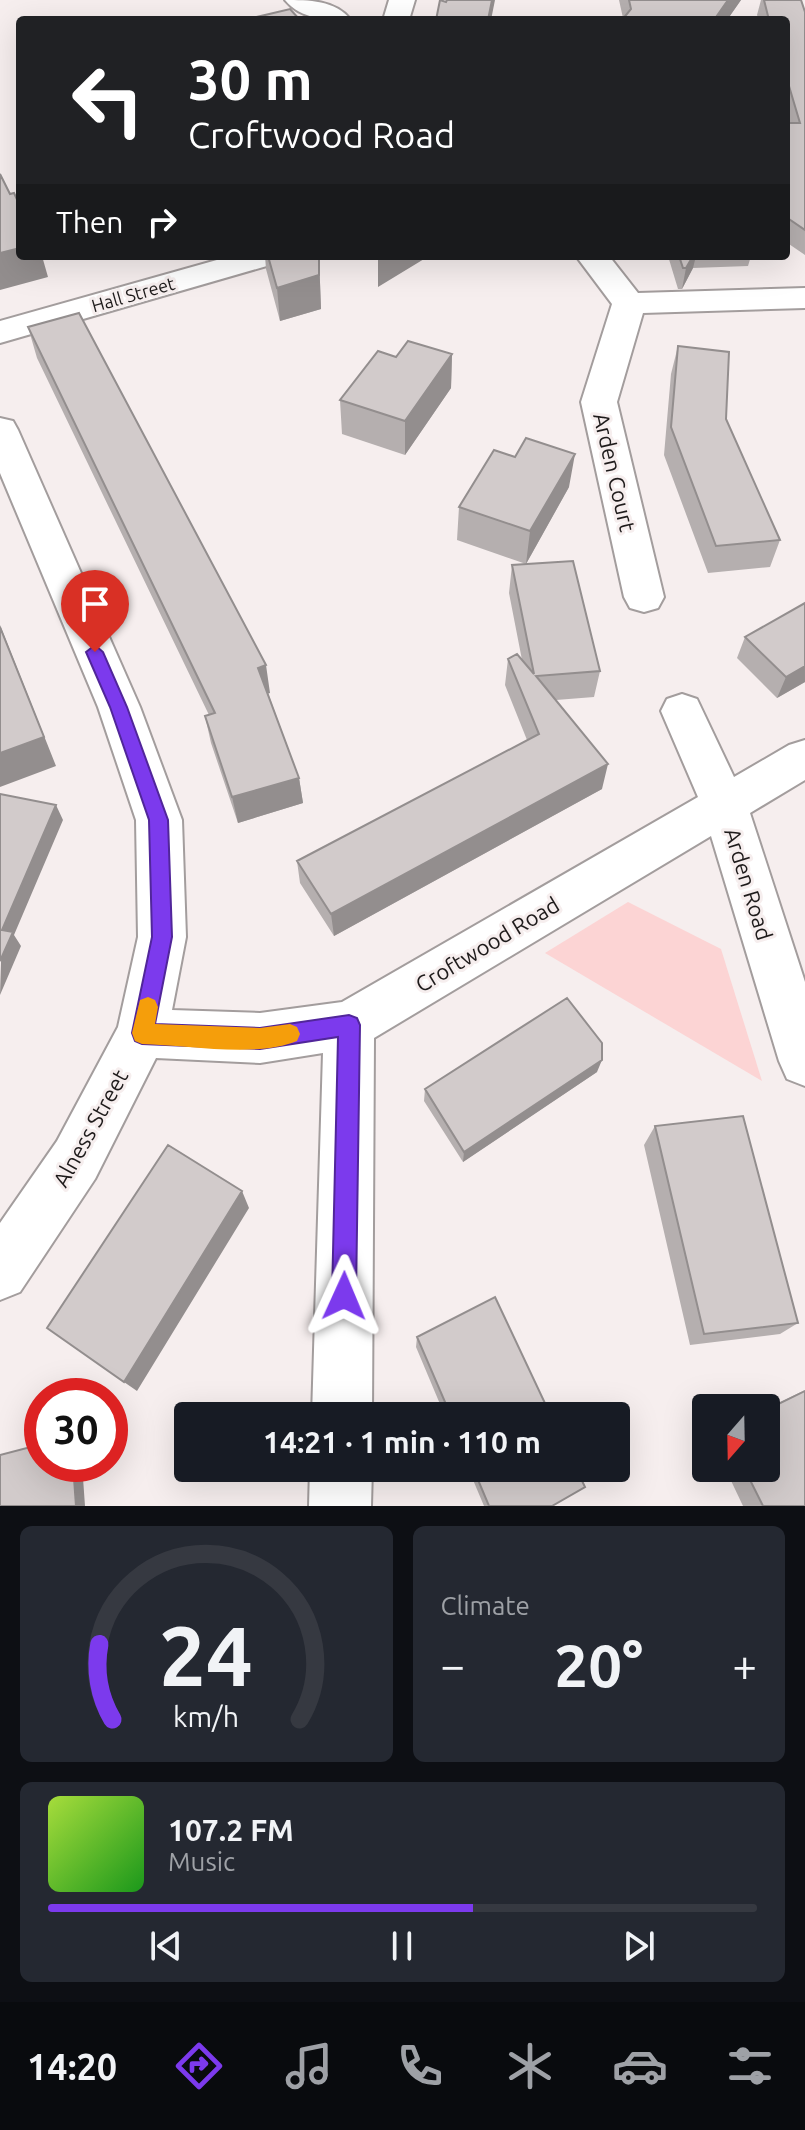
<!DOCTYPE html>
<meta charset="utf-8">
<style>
body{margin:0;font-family:Ubuntu,sans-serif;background:#242831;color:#f1f3f6;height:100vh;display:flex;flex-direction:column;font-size:30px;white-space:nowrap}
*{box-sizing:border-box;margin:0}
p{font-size:26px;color:#9ea1a6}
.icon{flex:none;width:44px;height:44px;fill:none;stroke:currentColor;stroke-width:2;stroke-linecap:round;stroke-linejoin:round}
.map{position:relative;height:1506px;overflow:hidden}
.side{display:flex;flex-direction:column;gap:20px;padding:20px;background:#0d0f14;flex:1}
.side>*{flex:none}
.guide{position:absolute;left:16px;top:16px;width:774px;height:244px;border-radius:8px;box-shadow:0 8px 32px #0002;background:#202124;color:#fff;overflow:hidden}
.needle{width:52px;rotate:200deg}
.buttons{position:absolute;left:692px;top:1394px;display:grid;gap:16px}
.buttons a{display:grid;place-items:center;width:88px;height:88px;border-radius:8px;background:#171b24;box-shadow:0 8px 32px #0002;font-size:40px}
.speed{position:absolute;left:24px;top:1378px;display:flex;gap:16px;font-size:40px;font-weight:700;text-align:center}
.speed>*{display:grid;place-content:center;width:104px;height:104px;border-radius:50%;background:#171b24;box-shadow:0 8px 32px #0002;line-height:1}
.speed .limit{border:12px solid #d22;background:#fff;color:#111}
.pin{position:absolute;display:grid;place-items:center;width:68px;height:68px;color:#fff;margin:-82px -34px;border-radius:50% 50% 50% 0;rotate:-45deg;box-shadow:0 0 8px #0007}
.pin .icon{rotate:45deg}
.me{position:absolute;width:88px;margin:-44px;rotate:1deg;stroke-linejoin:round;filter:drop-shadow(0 0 6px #0008)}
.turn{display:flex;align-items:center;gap:28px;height:168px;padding:0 40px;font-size:36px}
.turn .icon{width:104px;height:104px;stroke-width:2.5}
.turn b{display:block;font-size:56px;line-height:68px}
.then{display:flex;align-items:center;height:76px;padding:0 40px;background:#0003;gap:16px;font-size:30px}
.big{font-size:60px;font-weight:700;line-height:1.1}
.side .card{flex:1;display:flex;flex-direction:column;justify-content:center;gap:12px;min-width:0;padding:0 28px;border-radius:12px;background:#242831}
.side .dial{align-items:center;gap:0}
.dial svg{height:208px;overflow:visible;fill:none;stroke:#363941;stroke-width:7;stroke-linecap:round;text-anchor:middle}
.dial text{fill:#f1f3f6;stroke:none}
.song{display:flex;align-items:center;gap:24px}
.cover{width:96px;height:96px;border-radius:12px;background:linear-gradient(135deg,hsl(80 70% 55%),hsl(120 70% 35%))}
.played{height:8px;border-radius:4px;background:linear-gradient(90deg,#7c3aed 60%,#363941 60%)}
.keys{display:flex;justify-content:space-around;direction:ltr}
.heat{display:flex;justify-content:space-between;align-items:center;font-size:44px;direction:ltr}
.side .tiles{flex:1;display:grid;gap:20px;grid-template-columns:1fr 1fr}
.card:last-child{grid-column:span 2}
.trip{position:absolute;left:174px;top:1402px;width:456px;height:80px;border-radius:8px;background:#171b24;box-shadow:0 8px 32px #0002;font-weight:700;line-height:80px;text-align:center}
.menu{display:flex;height:128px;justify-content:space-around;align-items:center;background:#090b0e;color:#9ea1a6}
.menu .icon{width:56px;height:56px}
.menu .current{color:#7c3aed}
.menu b{font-size:36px;color:#f1f3f6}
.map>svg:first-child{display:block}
.green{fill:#fcd4d4}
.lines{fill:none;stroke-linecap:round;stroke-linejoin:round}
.minor-casing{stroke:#a39d9d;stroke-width:4}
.minor{fill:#fff;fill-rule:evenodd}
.wall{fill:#b5afaf}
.shaded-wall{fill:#938e8e}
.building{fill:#d2cbcb;stroke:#938e8e;stroke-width:2}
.route{fill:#7c3aed;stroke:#51269a;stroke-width:2}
.slow{fill:#f59e0b}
.labels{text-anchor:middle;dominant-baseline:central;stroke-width:6;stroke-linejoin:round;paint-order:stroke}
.far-street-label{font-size:18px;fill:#1e1b1b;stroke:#f6eeee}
.street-label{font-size:22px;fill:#1e1b1b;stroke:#f6eeee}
</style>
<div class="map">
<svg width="805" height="1506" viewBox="0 0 805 1506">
<rect width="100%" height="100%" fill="#f6eeee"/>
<path class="green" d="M 628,902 L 721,949 L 762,1081 L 545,953 Z"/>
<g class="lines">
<g class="minor-casing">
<path id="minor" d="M 285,0 C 308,0 336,0 351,20 C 328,20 301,20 285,0 Z
M 389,0 L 415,0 L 409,20 L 383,20 Z
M 231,256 L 282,256 L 277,263 L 0,343 L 0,321 Z
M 576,256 L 609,256 L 638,293 L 805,288 L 805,308 L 643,313 L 617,402 L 664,597 L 658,608 L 644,612 L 630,608 L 624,597 L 581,402 L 612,304 Z
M 0,418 L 13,421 L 18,430 L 140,707 L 182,820 L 186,937 L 172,1010 L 260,1013 L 342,1002 L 698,797 L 661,711 L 667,699 L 682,694 L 697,699 L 734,777 L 789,745 L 805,740 L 805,780 L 750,813 L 805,982 L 805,1086 L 787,1079 L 779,1061 L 711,836 L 374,1038 L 372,1416 L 312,1416 L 323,1053 L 260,1063 L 156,1058 L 95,1179 L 20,1292 L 0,1300 L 0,1223 L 57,1141 L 118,1027 L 138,937 L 136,820 L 98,707 L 0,473 Z
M 310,1468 L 372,1468 L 371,1506 L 309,1506 Z"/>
</g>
<use href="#minor" class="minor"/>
</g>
<path class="wall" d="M 619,0 L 741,0 L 727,20 L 622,20 L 623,18 Z
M 761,0 L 801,0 L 805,12 L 805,255 L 786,242 L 786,123 L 788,123 L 786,116 L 786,20 L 759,20 L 757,15 Z
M 265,256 L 319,256 L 321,309 L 280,321 L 266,269 Z
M 668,256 L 751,256 L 748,266 L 693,268 L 682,289 L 678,289 Z
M 28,327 L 270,693 L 268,693 L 299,778 L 303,803 L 238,823 L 211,743 L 205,716 L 209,715 L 37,358 Z
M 678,346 L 726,419 L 780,540 L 770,567 L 708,573 L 664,455 L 671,374 Z
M 452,354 L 451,388 L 405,455 L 342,434 L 340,400 L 396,357 Z
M 569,487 L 526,564 L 457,540 L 459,507 Z
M 512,565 L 600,671 L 594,697 L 556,700 L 602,789 L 334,936 L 300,883 L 297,861 L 527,740 L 505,685 L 508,659 L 522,660 L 509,593 Z
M 745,637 L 805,682 L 777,698 L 737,658 Z
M 597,1072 L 463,1162 L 424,1101 L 425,1089 Z
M 655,1126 L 798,1323 L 780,1334 L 690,1345 L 644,1145 Z
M 417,1337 L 551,1416 L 445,1416 L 416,1347 Z
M 805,1390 L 805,1506 L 743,1506 L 725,1468 L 766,1468 L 766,1409 Z
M 468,1468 L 576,1468 L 552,1506 L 484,1506 Z"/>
<path class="shaded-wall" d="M 492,0 L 495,0 L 491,20 L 488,20 Z
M 728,0 L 741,0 L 727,20 L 714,20 Z
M 20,248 L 20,256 L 42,256 L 48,277 L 0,290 L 0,253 Z
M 319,256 L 321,309 L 280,321 L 277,288 Z
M 378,256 L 429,256 L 378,287 Z
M 693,256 L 696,256 L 693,268 L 682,289 L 686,268 Z
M 452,354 L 451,388 L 405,455 L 405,421 Z
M 575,454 L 569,487 L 526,564 L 530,531 Z
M 0,625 L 56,766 L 0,787 Z
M 266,665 L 270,693 L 263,695 L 258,668 Z
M 805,666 L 805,682 L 777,698 L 786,677 Z
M 608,764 L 602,789 L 334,936 L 331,914 Z
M 299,778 L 303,803 L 238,823 L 232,797 Z
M 56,805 L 63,820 L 14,935 L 21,946 L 0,995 L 2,930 Z
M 602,1060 L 597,1072 L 463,1162 L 464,1152 Z
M 242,1191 L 249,1208 L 137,1391 L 124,1382 Z
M 73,1464 L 82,1464 L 85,1506 L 76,1506 Z"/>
<path class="building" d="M 440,0 L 446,2 L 447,0 L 492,0 L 488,20 L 436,20 Z
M 629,0 L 728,0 L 714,20 L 622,20 L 631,9 Z
M 764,0 L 801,0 L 805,12 L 805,230 L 786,217 L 786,123 L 800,123 L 786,76 L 786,20 L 769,20 Z
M 290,9 L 300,20 L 244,20 Z
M 0,174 L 10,194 L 14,193 L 20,206 L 20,248 L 0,253 Z
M 268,256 L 319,256 L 319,275 L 277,288 Z
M 679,256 L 693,256 L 686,268 L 683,268 Z
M 79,313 L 266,665 L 258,668 L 299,778 L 232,797 L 205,716 L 215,713 L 28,327 Z
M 408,341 L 452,354 L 405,421 L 340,400 L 378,351 L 396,357 Z
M 678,346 L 729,352 L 726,419 L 780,540 L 716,546 L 671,427 Z
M 526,438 L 575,454 L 530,531 L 459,507 L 494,450 L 515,457 Z
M 573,561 L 600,671 L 536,676 L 608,764 L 331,914 L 297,861 L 539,734 L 508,659 L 517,654 L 534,674 L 512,565 Z
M 805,603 L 805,666 L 786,677 L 745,637 Z
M 0,627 L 44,737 L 0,753 Z
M 0,794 L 56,805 L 2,930 L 13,932 L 0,961 Z
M 567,998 L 602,1043 L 602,1060 L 464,1152 L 425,1089 Z
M 743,1116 L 798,1323 L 704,1334 L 655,1126 Z
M 168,1145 L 242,1191 L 124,1382 L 47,1328 Z
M 495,1297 L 551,1416 L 451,1416 L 417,1337 Z
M 805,1391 L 805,1506 L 763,1506 L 744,1468 L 766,1468 L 766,1410 Z
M 42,1444 L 42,1464 L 73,1464 L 76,1506 L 0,1506 L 0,1455 Z
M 473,1468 L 576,1468 L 585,1487 L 552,1506 L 489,1506 Z"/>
<path class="route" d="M 95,645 L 103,652 L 127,707 L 168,820 L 172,937 L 155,1024 L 260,1028 L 349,1015 L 357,1018 L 360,1025 L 356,1296 L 352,1304 L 344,1308 L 336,1304 L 332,1296 L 338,1037 L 260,1049 L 142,1044 L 135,1041 L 132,1033 L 152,937 L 149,820 L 110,707 L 86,652 Z"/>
<path class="slow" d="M 148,997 L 155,1000 L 158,1007 L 155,1024 L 260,1028 L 290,1024 L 297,1027 L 300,1034 L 297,1041 C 256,1058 187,1045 142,1044 L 135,1041 L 132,1033 L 140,1000 Z"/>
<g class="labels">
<g class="far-street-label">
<text transform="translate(133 294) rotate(-16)">Hall Street</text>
</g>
<g class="street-label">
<text transform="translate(615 472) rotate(77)">Arden Court</text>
<text transform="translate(749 884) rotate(73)">Arden Road</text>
<text transform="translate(487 944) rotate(-31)">Croftwood Road</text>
<text transform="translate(90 1128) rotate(-61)">Alness Street</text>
</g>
</g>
</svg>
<div class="buttons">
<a><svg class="needle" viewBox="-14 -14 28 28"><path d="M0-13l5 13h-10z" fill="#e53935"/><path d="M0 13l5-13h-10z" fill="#9ea1a6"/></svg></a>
</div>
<div class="speed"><div class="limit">30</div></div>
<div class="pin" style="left:95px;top:652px;background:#d93025"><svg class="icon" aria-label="arrive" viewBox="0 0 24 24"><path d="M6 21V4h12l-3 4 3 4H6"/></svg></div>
<svg class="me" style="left:344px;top:1296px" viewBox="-20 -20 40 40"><path d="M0-17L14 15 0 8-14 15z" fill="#7c3aed" stroke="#fff" stroke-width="4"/></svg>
<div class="trip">14:21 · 1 min · 110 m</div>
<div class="guide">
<div class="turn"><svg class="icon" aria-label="left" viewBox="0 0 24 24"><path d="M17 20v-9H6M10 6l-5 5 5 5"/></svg><div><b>30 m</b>Croftwood Road</div></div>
<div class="then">Then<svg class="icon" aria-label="right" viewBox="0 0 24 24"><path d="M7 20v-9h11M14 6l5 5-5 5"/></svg></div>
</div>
</div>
<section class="side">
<div class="tiles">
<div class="card dial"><svg viewBox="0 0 100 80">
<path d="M14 69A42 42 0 1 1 86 69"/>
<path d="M14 69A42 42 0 0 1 9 40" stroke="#7c3aed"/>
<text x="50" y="56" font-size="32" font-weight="700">24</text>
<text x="50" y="72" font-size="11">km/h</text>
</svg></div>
<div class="card"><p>Climate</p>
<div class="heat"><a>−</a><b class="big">20°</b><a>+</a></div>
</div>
<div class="card">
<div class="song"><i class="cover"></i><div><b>107.2 FM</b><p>Music</p></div></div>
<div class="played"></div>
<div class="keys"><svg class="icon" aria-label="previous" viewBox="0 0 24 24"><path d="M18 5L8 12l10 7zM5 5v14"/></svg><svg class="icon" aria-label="pause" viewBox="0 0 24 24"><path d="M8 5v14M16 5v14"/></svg><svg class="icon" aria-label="next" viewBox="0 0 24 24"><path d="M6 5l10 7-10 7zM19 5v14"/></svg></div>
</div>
</div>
</section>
<nav class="menu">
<b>14:20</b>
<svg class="icon current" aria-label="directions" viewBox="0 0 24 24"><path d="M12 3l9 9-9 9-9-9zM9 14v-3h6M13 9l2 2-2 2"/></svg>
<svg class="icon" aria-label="music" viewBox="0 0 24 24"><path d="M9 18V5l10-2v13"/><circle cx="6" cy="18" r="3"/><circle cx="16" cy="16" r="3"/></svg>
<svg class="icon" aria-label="phone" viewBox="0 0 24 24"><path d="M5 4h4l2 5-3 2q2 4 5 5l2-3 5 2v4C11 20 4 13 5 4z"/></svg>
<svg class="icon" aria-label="climate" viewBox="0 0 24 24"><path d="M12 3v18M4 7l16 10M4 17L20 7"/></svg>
<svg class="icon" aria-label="car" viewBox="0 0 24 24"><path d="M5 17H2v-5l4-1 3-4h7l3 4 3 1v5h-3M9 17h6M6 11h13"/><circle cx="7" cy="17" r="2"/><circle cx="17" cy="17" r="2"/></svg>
<svg class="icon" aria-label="filters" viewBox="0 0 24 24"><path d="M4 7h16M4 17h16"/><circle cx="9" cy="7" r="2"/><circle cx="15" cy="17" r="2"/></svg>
</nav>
